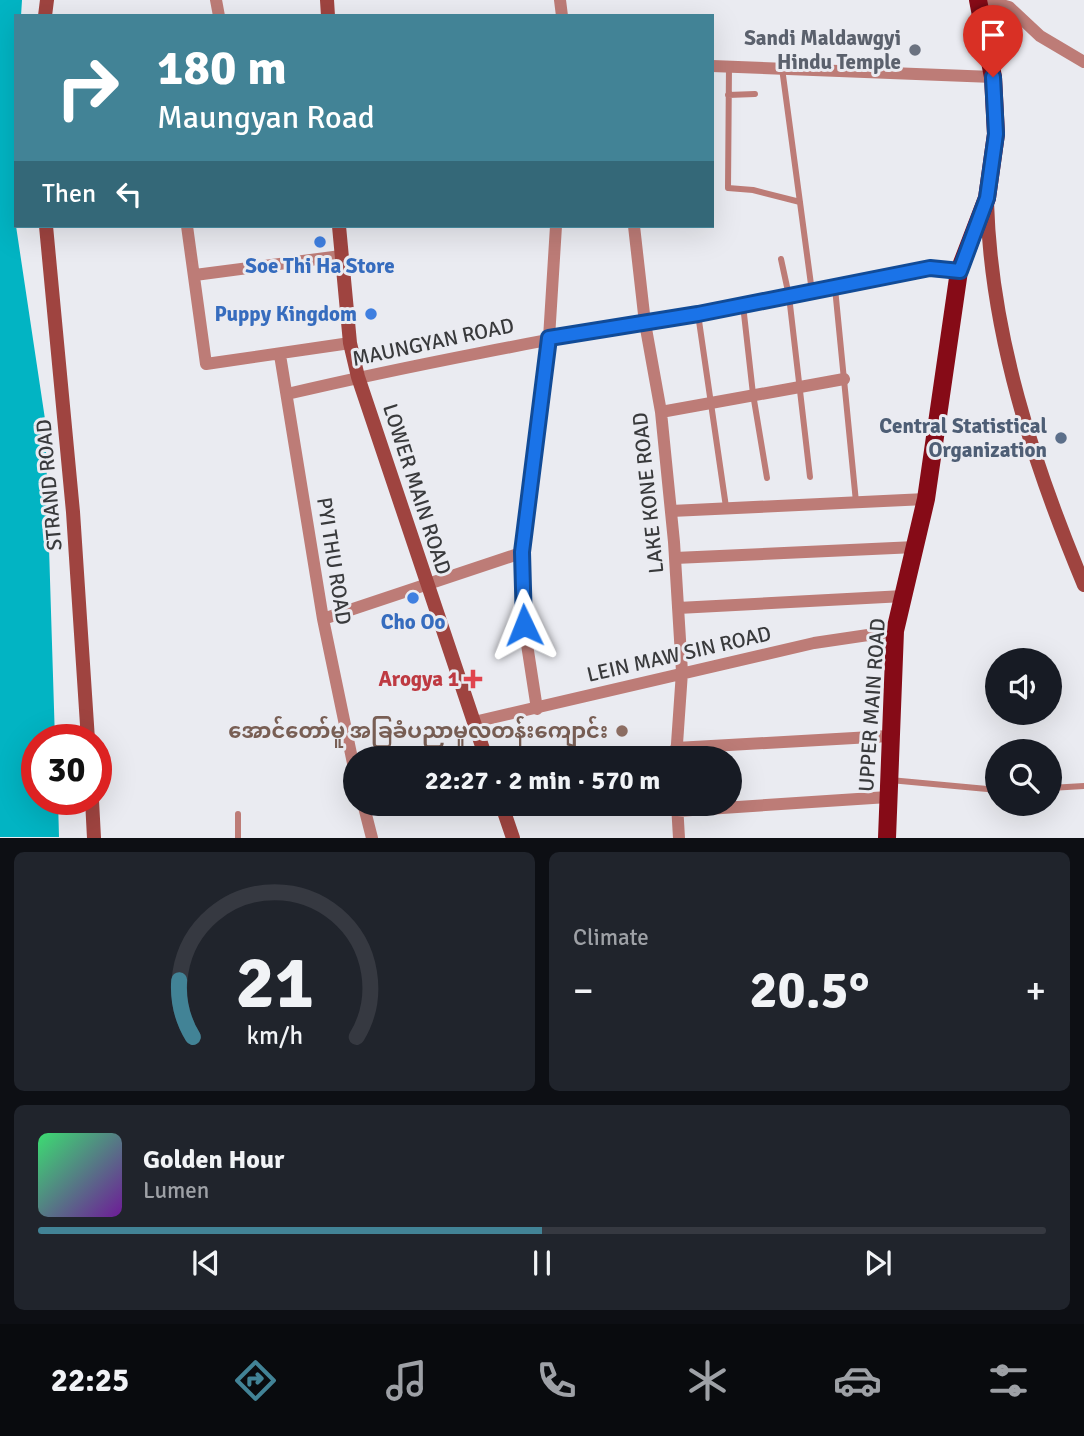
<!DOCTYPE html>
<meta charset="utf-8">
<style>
body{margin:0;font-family:Signika,"Noto Sans Myanmar",sans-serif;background:#20242c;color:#f1f3f6;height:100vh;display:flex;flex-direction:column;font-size:26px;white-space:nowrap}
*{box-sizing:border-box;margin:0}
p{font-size:23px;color:#9ea1a6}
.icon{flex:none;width:38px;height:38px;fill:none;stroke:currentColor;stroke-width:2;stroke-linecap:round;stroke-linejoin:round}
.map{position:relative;height:838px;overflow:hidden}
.details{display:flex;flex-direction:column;gap:14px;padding:14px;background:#0d0f14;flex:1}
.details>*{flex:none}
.hud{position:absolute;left:14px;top:14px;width:700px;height:214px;border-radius:0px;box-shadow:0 7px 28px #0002;background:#428396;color:#fff;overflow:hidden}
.buttons{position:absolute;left:985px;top:648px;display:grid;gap:14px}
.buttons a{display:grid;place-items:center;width:77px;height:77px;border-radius:50%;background:#171b24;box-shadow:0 7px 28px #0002;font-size:35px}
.speed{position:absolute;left:21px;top:724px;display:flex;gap:14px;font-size:35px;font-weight:700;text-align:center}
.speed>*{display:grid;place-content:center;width:91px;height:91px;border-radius:50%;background:#171b24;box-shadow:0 7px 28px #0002;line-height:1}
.speed .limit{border:10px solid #d22;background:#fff;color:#111}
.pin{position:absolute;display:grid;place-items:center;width:60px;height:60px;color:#fff;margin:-72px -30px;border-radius:50% 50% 50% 0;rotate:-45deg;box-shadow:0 0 7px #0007}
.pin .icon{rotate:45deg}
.me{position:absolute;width:77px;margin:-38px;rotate:358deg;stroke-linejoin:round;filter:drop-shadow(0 0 5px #0008)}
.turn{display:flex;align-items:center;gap:24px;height:147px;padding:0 28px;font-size:32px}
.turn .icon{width:91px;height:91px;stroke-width:2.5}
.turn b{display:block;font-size:49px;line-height:60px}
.then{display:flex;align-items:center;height:66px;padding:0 28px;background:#0003;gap:14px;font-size:26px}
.big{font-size:52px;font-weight:700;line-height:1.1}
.details .widget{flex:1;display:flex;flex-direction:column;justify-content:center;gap:10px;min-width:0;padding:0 24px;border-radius:10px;background:#20242c}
.details .dial{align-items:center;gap:0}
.dial svg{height:182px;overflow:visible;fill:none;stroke:#363941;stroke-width:7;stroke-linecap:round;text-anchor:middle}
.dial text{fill:#f1f3f6;stroke:none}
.song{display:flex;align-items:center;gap:21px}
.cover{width:84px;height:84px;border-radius:10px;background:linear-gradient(135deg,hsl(140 70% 55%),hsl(280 70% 35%))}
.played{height:7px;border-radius:4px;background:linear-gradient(90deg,#428396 50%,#363941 50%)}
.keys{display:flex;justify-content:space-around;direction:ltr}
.heat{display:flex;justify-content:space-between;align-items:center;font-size:38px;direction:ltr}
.details .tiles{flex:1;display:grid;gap:14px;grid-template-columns:1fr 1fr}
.widget:last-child{grid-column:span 2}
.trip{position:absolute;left:343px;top:746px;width:399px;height:70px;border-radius:35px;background:#171b24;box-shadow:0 7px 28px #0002;font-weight:700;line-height:70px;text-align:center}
.menu{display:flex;height:112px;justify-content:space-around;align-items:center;background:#090b0e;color:#9ea1a6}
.menu .icon{width:49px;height:49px}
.menu .active{color:#428396}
.menu b{font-size:32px;color:#f1f3f6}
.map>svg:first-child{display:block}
.water{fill:#02b4c3}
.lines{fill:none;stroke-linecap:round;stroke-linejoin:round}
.lane{stroke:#bd7c77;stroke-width:6}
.street{stroke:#bd7c77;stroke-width:12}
.secondary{stroke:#9f4440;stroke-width:14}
.primary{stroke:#860b17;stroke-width:18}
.route-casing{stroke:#114b97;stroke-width:18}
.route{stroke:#1a73e8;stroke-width:12}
.worship-dot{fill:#6b7280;stroke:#eaebf1;stroke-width:2.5}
.shop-dot{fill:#3f7fe0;stroke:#eaebf1;stroke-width:2.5}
.service-dot{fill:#5c6f8a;stroke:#eaebf1;stroke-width:2.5}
.health-dot{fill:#e0444e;stroke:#eaebf1;stroke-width:2.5}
.education-dot{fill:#8d6e63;stroke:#eaebf1;stroke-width:2.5}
.labels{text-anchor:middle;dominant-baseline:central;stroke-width:6;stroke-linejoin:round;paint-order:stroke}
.worship-label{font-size:21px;font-weight:bold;fill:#5b616d;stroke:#eaebf1;text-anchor:end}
.shop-label{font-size:21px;font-weight:bold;fill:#366cbe;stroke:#eaebf1}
.street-label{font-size:21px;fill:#393a3c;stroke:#eaebf1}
.service-label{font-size:21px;font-weight:bold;fill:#4e5e75;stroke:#eaebf1;text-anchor:end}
.health-label{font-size:21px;font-weight:bold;fill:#be3a42;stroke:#eaebf1;text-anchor:end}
.education-label{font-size:21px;font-weight:bold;fill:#785e54;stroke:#eaebf1;text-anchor:end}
</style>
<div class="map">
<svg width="1084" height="838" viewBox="0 0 1084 838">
<rect width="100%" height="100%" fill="#eaebf1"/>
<path class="water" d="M 0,0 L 22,0 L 21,16 L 16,16 L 16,226 L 45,419 L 55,740 L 37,740 L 37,800 L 58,800 L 59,837 L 0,837 Z"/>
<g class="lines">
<path class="lane" d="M 729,66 L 728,188 L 753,190 L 800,202
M 782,68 L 812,292
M 728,95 L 755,94
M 781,259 L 789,296 L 810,477
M 835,288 L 856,502
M 743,305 L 753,394 L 767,478
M 698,314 L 726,507
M 890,780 L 998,790
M 1050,788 L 1084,786
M 238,838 L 238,814"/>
<path class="street" d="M 216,0 L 219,16
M 560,0 L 562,16
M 983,0 L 1009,7 L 1040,36 L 1084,62
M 712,66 L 993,77
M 187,226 L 206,364 L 350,343
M 634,226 L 645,323 L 661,412 L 674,542 L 682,672 L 676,758
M 195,275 L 341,256
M 280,355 L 323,619 L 355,773
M 287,394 C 500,344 716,312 930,268 L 959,271
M 661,412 L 844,379
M 671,511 L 926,499
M 675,558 L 916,547
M 678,608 L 904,596
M 323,619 L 521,553
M 537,709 L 524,625 L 521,553 L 549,338 L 556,226
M 474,722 L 814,643 L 895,631
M 676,748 L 889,736
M 363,803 L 372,838
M 677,804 L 679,838
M 677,811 L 888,797"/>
<path class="secondary" d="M 327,0 L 328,16
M 45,16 L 47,0
M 987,202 C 991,335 1033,463 1084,585
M 46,226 L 73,512 L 88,740
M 339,226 L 350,343 L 358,377 L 486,758
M 92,800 L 94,838
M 501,803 L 513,838"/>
<path class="primary" d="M 887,838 L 895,631 L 926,499 L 959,271 L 987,198 L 996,134 L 993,77 L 978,0"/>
</g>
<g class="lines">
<g class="route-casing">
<path id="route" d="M 524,625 L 522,552 L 549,338 L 698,314 L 930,268 L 960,271 L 987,198 L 996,134 L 993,77"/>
</g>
<use href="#route" class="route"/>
</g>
<circle class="worship-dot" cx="915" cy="50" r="7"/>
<g class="shop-dot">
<circle cx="320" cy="242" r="7"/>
<circle cx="371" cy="314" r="7"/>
<circle cx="413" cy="598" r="7"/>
</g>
<circle class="service-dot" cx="1061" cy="438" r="7"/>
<path class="health-dot" d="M469.5 668.5h7v7h7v7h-7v7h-7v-7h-7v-7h7z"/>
<circle class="education-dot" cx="622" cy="731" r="7"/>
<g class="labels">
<g class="worship-label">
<text x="901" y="38">Sandi Maldawgyi<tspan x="901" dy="24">Hindu Temple</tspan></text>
</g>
<g class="shop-label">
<text x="320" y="266">Soe Thi Ha Store</text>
<text x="357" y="314" text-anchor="end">Puppy Kingdom</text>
<text x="413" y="622">Cho Oo</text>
</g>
<g class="street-label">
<text transform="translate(433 342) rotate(-12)">MAUNGYAN ROAD</text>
<text transform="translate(49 485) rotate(-95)">STRAND ROAD</text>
<text transform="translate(417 489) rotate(72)">LOWER MAIN ROAD</text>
<text transform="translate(648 493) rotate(-96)">LAKE KONE ROAD</text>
<text transform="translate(334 561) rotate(81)">PYI THU ROAD</text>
<text transform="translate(679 654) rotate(-13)">LEIN MAW SIN ROAD</text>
<text transform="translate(872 705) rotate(-86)">UPPER MAIN ROAD</text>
</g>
<g class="service-label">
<text x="1047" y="426">Central Statistical<tspan x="1047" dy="24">Organization</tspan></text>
</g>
<g class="health-label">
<text x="459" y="679">Arogya 1</text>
</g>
<g class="education-label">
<text x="608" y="731">အောင်တော်မူ အခြခံပညာမူလတန်းကျောင်း</text>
</g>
</g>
</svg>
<div class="buttons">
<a><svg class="icon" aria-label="sound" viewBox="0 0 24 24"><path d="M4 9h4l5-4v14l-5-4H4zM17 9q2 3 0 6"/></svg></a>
<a><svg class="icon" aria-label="search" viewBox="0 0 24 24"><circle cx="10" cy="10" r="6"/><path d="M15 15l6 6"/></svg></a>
</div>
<div class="speed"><div class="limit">30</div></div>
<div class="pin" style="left:993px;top:77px;background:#d93025"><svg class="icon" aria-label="arrive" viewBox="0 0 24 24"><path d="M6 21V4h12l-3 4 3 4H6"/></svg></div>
<svg class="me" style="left:524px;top:625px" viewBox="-20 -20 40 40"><path d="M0-17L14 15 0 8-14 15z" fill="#1a73e8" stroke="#fff" stroke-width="4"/></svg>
<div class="trip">22:27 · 2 min · 570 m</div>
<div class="hud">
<div class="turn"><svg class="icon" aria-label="right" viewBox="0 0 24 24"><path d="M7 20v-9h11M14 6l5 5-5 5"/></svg><div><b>180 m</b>Maungyan Road</div></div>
<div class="then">Then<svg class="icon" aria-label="left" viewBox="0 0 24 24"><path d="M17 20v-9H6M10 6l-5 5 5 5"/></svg></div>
</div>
</div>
<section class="details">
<div class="tiles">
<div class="widget dial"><svg viewBox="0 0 100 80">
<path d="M14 69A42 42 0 1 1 86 69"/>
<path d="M14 69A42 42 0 0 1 8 44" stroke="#428396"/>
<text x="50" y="56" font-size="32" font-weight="700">21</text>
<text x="50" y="72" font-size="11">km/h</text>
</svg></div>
<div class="widget"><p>Climate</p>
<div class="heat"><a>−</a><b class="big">20.5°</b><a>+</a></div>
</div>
<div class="widget">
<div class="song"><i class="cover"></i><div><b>Golden Hour</b><p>Lumen</p></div></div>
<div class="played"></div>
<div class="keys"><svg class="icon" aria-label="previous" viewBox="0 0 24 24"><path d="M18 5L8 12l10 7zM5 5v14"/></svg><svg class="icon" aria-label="pause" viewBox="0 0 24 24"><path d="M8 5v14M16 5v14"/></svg><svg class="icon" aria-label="next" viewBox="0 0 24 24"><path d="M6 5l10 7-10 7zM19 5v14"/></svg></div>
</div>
</div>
</section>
<nav class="menu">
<b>22:25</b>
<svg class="icon active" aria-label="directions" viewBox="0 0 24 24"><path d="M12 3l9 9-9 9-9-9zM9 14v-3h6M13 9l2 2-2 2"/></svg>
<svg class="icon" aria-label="music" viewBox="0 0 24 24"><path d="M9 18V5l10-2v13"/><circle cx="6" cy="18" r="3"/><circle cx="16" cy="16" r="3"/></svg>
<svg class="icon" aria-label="phone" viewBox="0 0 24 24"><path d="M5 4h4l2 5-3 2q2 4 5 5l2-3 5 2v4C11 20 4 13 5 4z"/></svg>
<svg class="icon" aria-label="climate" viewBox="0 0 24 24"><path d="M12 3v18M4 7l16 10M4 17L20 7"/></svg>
<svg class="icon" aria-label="car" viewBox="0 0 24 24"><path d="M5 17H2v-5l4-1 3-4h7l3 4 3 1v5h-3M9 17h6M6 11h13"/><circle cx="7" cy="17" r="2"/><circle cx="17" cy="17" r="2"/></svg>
<svg class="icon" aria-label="filters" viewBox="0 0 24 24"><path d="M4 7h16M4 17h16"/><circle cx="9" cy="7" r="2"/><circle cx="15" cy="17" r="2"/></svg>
</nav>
